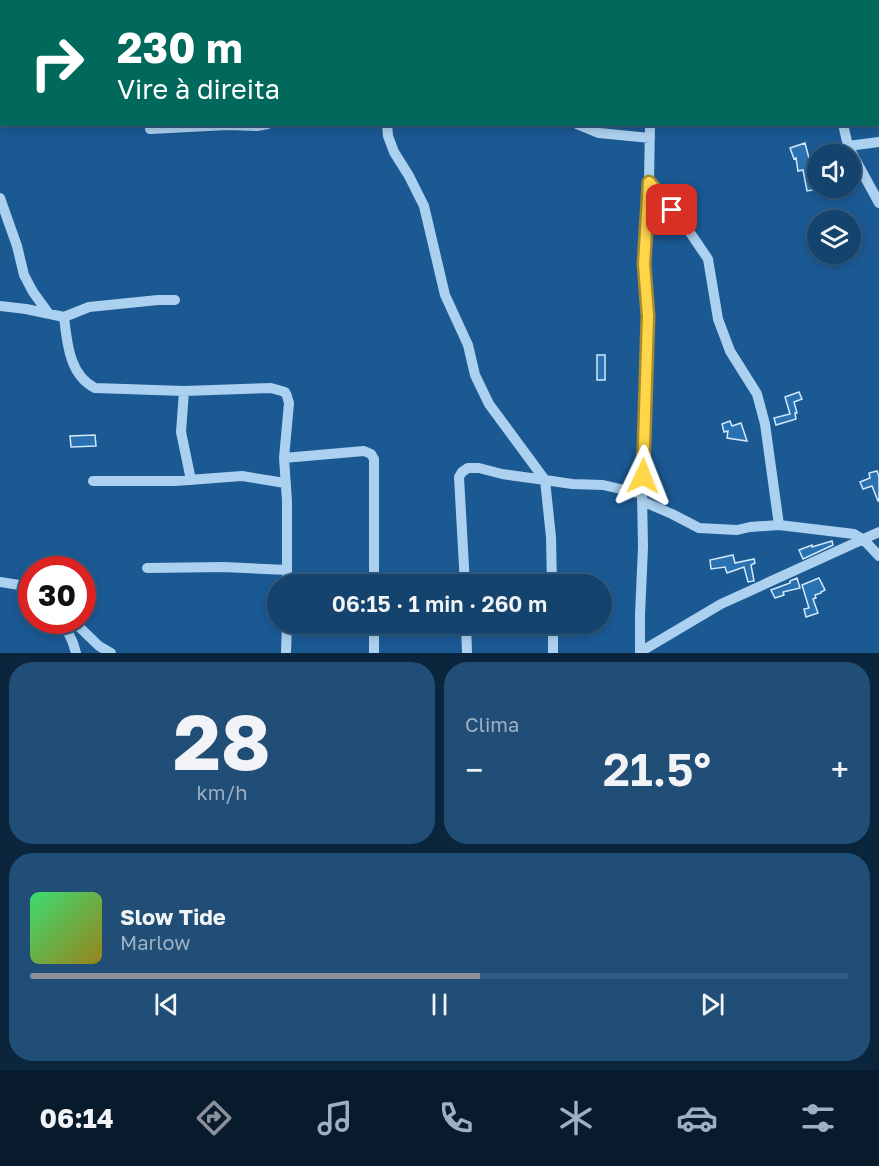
<!DOCTYPE html>
<html lang="pt">
<meta charset="utf-8">
<style>
body{margin:0;font-family:"Golos Text",sans-serif;background:#214e76;color:#f1f3f6;height:100vh;display:flex;flex-direction:column;font-size:22px;white-space:nowrap}
*{box-sizing:border-box;margin:0}
p{font-size:20px;color:#9db0c2}
.icon{flex:none;width:33px;height:33px;fill:none;stroke:currentColor;stroke-width:2;stroke-linecap:round;stroke-linejoin:round}
.map{position:relative;height:653px;overflow:hidden}
.panel{display:flex;flex-direction:column;gap:9px;padding:9px;background:#0b253c;flex:1}
.panel>*{flex:none}
.top-card{position:absolute;left:0px;top:0px;width:879px;height:126px;box-shadow:0 3px 9px #0003,0 0 0 2px #335c81;background:#00695c;color:#fff;overflow:hidden}
.controls{position:absolute;left:807px;top:144px;display:grid;gap:12px}
.controls a{display:grid;place-items:center;width:54px;height:54px;border-radius:50%;background:#14436e;box-shadow:0 3px 9px #0003,0 0 0 2px #335c81;font-size:30px}
.speed{position:absolute;left:18px;top:556px;display:flex;gap:12px;font-size:30px;font-weight:700;text-align:center}
.speed>*{display:grid;place-content:center;width:78px;height:78px;border-radius:50%;background:#14436e;box-shadow:0 3px 9px #0003,0 0 0 2px #335c81;line-height:1}
.speed .limit{border:9px solid #d22;background:#fff;color:#111}
.pin{position:absolute;display:grid;place-items:center;width:51px;height:51px;color:#fff;margin:-26px;border-radius:12px;box-shadow:0 3px 9px #0006}
.me{position:absolute;width:66px;margin:-33px;rotate:2deg;stroke-linejoin:round;filter:drop-shadow(0 0 4px #0008)}
.turn{display:flex;align-items:center;gap:21px;height:126px;padding:0 18px;font-size:27px}
.turn .icon{width:78px;height:78px;stroke-width:2.5}
.turn b{display:block;font-size:42px;line-height:51px}
.big{font-size:45px;font-weight:600;line-height:1.1}
.panel .card{flex:1;display:flex;flex-direction:column;justify-content:center;gap:9px;min-width:0;padding:0 21px;border-radius:24px;background:#214e76}
.panel .dial{align-items:center;gap:0}
.dial b{font-size:78px;line-height:1}
.song{display:flex;align-items:center;gap:18px}
.cover{width:72px;height:72px;border-radius:9px;background:linear-gradient(135deg,hsl(140 70% 55%),hsl(50 70% 35%))}
.played{height:6px;border-radius:3px;background:linear-gradient(90deg,#8c9099 55%,#335c81 55%)}
.keys{display:flex;justify-content:space-around;direction:ltr}
.heat{display:flex;justify-content:space-between;align-items:center;font-size:33px;direction:ltr}
.panel .tiles{flex:1;display:grid;gap:9px;grid-template-columns:1fr 1fr}
.card:last-child{grid-column:span 2}
.trip{position:absolute;left:267px;top:574px;width:345px;height:60px;border-radius:30px;background:#14436e;box-shadow:0 3px 9px #0003,0 0 0 2px #335c81;font-weight:600;line-height:60px;text-align:center}
.menu{display:flex;height:96px;justify-content:space-around;align-items:center;background:#081b2c;color:#9db0c2}
.menu .icon{width:42px;height:42px}
.menu .on{color:#8c9099}
.menu b{font-size:27px;color:#f1f3f6}
.map>svg:first-child{display:block}
.building{fill:#2a71b1;stroke:#d2e8fb;stroke-width:1.5}
.lines{fill:none;stroke-linecap:round;stroke-linejoin:round}
.minor{stroke:#acd0ef;stroke-width:10}
.route-casing{stroke:#a68a30;stroke-width:15}
.route{stroke:#ffd54a;stroke-width:10}
</style>
<div class="map">
<svg width="879" height="653" viewBox="0 0 879 653">
<rect width="100%" height="100%" fill="#1b5993"/>
<path class="building" d="M 805,143 L 812,170 L 816,169 L 818,188 L 819,188 L 819,189 L 807,191 L 803,170 L 798,171 L 796,158 L 794,159 L 790,148 Z
M 597,355 L 605,355 L 605,380 L 597,380 Z
M 799,392 L 802,399 L 794,402 L 797,413 L 795,413 L 796,419 L 776,425 L 774,418 L 790,414 L 785,397 Z
M 730,421 L 732,426 L 741,423 L 747,441 L 727,438 L 728,431 L 724,432 L 722,424 Z
M 95,435 L 96,446 L 71,447 L 70,436 Z
M 877,471 L 879,477 L 879,501 L 878,501 L 872,486 L 863,489 L 860,482 L 870,478 L 869,473 Z
M 832,541 L 833,545 L 803,559 L 799,550 L 812,545 L 812,547 Z
M 733,555 L 735,563 L 754,559 L 755,563 L 751,565 L 754,581 L 748,582 L 744,567 L 727,573 L 725,567 L 711,569 L 710,560 Z
M 797,578 L 800,588 L 783,592 L 784,595 L 775,598 L 771,590 L 790,583 L 790,581 Z
M 819,578 L 825,590 L 821,592 L 821,593 L 815,595 L 816,598 L 813,599 L 818,613 L 806,617 L 804,609 L 809,608 L 802,585 Z"/>
<g class="lines">
<path class="minor" d="M 210,0 L 211,2
M 385,0 L 385,2
M 638,0 L 638,2
M 820,0 L 820,2
M 47,2 L 48,0
M 733,2 L 734,0
M 0,43 L 2,42
M 387,124 L 388,136 L 394,152 L 409,176 L 424,206 L 445,295 L 468,345 L 475,375 L 489,404 L 545,480 L 572,484 L 603,485 L 642,494
M 577,124 L 599,133 L 650,138
M 843,124 L 848,146 L 879,203
M 150,129 L 228,125 L 257,126 L 268,124
M 848,146 L 879,142
M 649,181 L 691,234 L 708,259 L 718,319 L 730,351 L 757,394 L 765,424 L 779,525
M 0,198 L 17,246 L 24,275 L 33,292 L 49,314
M 0,306 L 26,309 L 64,317 C 67,342 69,375 95,388 L 184,391 L 271,388 L 285,392 L 287,396 L 289,403 L 284,458 L 287,501 L 287,585
M 64,317 L 89,307 L 158,300 L 175,300
M 184,391 L 181,432 L 191,480
M 284,458 L 364,451 L 371,454 L 374,459 L 374,585
M 93,481 L 175,481 L 242,476 L 285,483
M 642,501 L 672,514 L 699,528 L 737,530 L 750,527 L 779,525 L 854,534 L 864,540 L 879,556
M 147,568 L 223,567 L 287,570
M 0,582 L 32,587
M 465,585 L 459,477 L 462,472 L 468,468 L 479,468 L 502,474 L 545,480 L 551,537 L 552,585
M 63,621 L 73,643 L 76,653
M 73,621 L 99,646 L 111,653
M 374,624 L 374,653
M 466,624 L 467,653
M 553,624 L 553,653
M 640,652 L 721,604 L 879,532
M 286,653 L 287,624
M 640,653 L 640,615 L 643,547 L 642,494 L 648,316 L 644,264 L 649,181 L 650,124"/>
</g>
<g class="lines">
<g class="route-casing">
<path id="route" d="M 643,476 L 648,316 L 644,264 L 649,182 L 672,210"/>
</g>
<use href="#route" class="route"/>
</g>
</svg>
<div class="controls">
<a><svg class="icon" aria-label="sound" viewBox="0 0 24 24"><path d="M4 9h4l5-4v14l-5-4H4zM17 9q2 3 0 6"/></svg></a>
<a><svg class="icon" aria-label="layers" viewBox="0 0 24 24"><path d="M12 4l9 5-9 5-9-5zM3 14l9 5 9-5"/></svg></a>
</div>
<div class="speed"><div class="limit">30</div></div>
<div class="pin" style="left:672px;top:210px;background:#d93025"><svg class="icon" aria-label="arrive" viewBox="0 0 24 24"><path d="M6 21V4h12l-3 4 3 4H6"/></svg></div>
<svg class="me" style="left:643px;top:476px" viewBox="-20 -20 40 40"><path d="M0-17L14 15 0 8-14 15z" fill="#ffd54a" stroke="#fff" stroke-width="4"/></svg>
<div class="trip">06:15 · 1 min · 260 m</div>
<div class="top-card">
<div class="turn"><svg class="icon" aria-label="right" viewBox="0 0 24 24"><path d="M7 20v-9h11M14 6l5 5-5 5"/></svg><div><b>230 m</b>Vire à direita</div></div>
</div>
</div>
<section class="panel">
<div class="tiles">
<div class="card dial"><b>28</b><p>km/h</p></div>
<div class="card"><p>Clima</p>
<div class="heat"><a>−</a><b class="big">21.5°</b><a>+</a></div>
</div>
<div class="card">
<div class="song"><i class="cover"></i><div><b>Slow Tide</b><p>Marlow</p></div></div>
<div class="played"></div>
<div class="keys"><svg class="icon" aria-label="previous" viewBox="0 0 24 24"><path d="M18 5L8 12l10 7zM5 5v14"/></svg><svg class="icon" aria-label="pause" viewBox="0 0 24 24"><path d="M8 5v14M16 5v14"/></svg><svg class="icon" aria-label="next" viewBox="0 0 24 24"><path d="M6 5l10 7-10 7zM19 5v14"/></svg></div>
</div>
</div>
</section>
<nav class="menu">
<b>06:14</b>
<svg class="icon on" aria-label="directions" viewBox="0 0 24 24"><path d="M12 3l9 9-9 9-9-9zM9 14v-3h6M13 9l2 2-2 2"/></svg>
<svg class="icon" aria-label="music" viewBox="0 0 24 24"><path d="M9 18V5l10-2v13"/><circle cx="6" cy="18" r="3"/><circle cx="16" cy="16" r="3"/></svg>
<svg class="icon" aria-label="phone" viewBox="0 0 24 24"><path d="M5 4h4l2 5-3 2q2 4 5 5l2-3 5 2v4C11 20 4 13 5 4z"/></svg>
<svg class="icon" aria-label="climate" viewBox="0 0 24 24"><path d="M12 3v18M4 7l16 10M4 17L20 7"/></svg>
<svg class="icon" aria-label="car" viewBox="0 0 24 24"><path d="M5 17H2v-5l4-1 3-4h7l3 4 3 1v5h-3M9 17h6M6 11h13"/><circle cx="7" cy="17" r="2"/><circle cx="17" cy="17" r="2"/></svg>
<svg class="icon" aria-label="filters" viewBox="0 0 24 24"><path d="M4 7h16M4 17h16"/><circle cx="9" cy="7" r="2"/><circle cx="15" cy="17" r="2"/></svg>
</nav>
